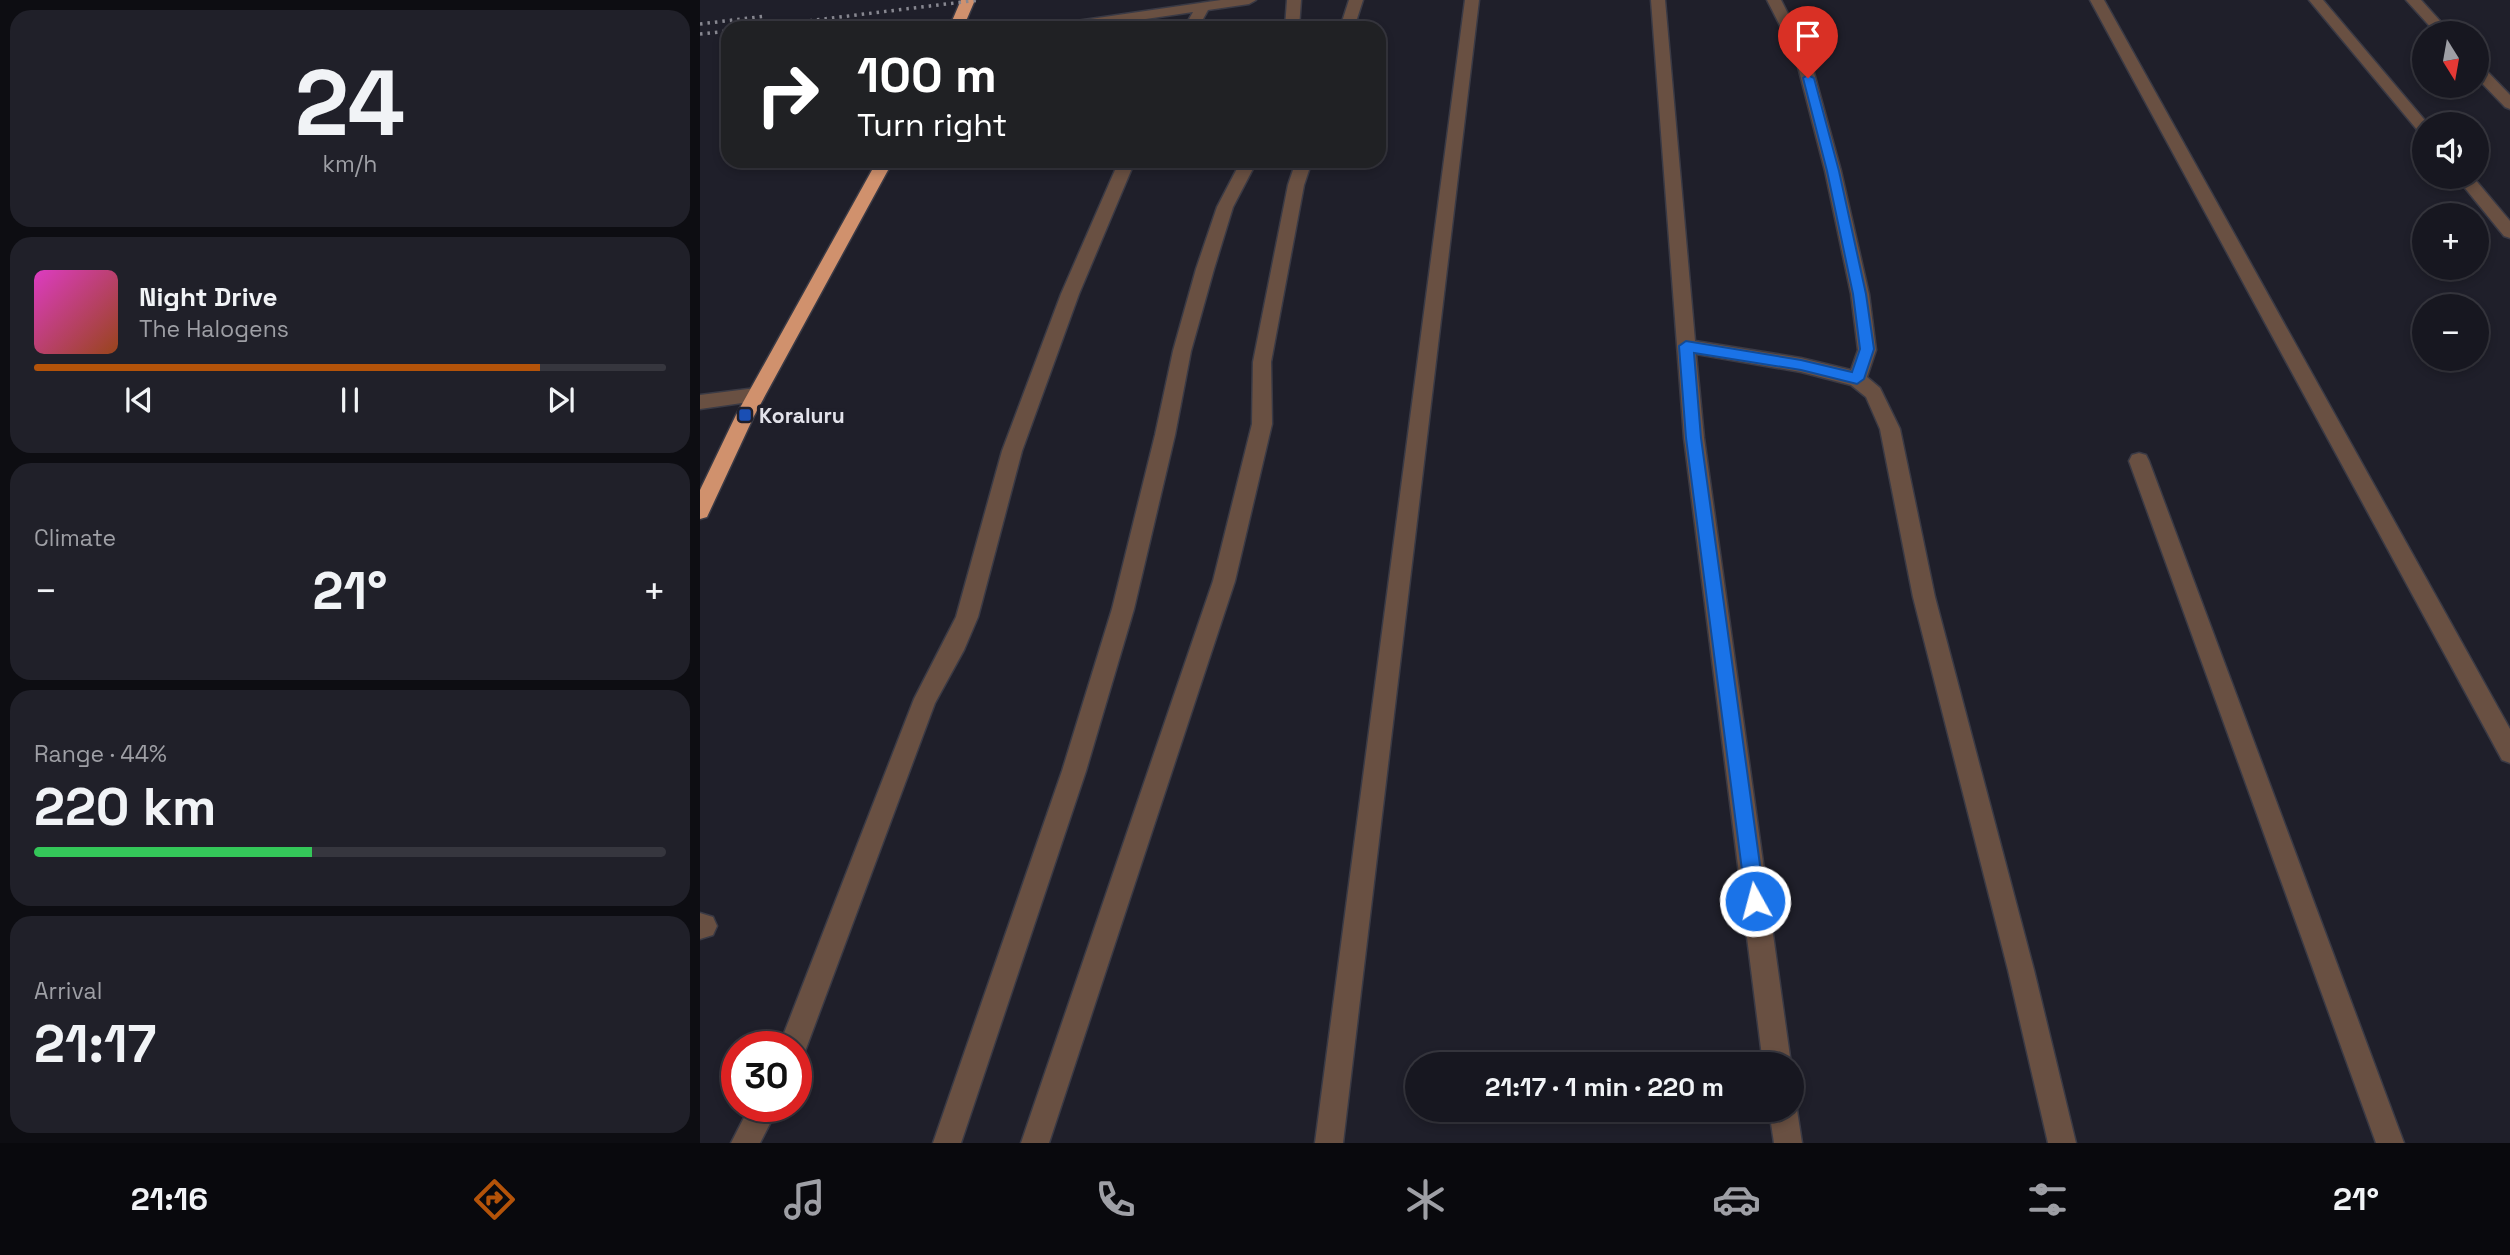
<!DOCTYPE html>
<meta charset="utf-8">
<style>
body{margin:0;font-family:"Space Grotesk",sans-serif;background:#202029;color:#f1f3f6;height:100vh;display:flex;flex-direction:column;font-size:26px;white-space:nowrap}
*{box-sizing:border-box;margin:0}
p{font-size:23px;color:#9e9fa5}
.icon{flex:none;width:38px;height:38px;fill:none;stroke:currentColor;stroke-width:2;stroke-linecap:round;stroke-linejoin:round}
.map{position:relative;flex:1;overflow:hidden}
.sheet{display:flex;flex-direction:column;gap:10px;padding:10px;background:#0d0d12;width:700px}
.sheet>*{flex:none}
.top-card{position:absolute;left:21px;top:21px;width:665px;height:147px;border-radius:21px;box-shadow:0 4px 10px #0003,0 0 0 2px #36363e;background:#202124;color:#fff;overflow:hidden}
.needle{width:46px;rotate:169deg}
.fabs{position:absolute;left:1712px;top:21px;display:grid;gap:14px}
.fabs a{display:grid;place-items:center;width:77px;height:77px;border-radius:50%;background:#171720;box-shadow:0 4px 10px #0003,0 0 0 2px #36363e;font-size:35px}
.speed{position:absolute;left:21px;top:1031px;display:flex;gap:14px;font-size:35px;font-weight:700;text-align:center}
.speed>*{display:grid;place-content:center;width:91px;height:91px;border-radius:50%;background:#171720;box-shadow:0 4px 10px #0003,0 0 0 2px #36363e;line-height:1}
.speed .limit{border:10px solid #d22;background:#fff;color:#111}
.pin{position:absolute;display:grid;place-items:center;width:60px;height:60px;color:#fff;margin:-72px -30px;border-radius:50% 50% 50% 0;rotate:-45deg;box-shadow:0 0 7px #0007}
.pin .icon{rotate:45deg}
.me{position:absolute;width:77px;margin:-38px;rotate:353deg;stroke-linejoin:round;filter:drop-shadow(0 0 5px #0008)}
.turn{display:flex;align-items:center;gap:24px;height:147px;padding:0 21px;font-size:32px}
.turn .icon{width:91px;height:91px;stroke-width:2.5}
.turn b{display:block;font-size:49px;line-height:60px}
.big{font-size:52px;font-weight:600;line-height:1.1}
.sheet .card{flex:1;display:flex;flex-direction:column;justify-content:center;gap:10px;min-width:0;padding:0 24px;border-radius:21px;background:#202029}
.sheet .dial{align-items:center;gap:0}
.dial b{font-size:91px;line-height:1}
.song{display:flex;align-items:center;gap:21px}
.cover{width:84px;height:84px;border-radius:10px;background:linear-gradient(135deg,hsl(310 70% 55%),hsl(20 70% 35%))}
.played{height:7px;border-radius:4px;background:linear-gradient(90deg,#b45309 80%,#36363e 80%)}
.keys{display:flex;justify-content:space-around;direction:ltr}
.heat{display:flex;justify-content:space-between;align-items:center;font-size:38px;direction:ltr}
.charge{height:10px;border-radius:5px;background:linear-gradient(90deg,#34c759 44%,#36363e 0)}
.trip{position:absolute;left:705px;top:1052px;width:399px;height:70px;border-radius:35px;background:#171720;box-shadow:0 4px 10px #0003,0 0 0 2px #36363e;font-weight:600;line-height:70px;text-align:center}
.dock{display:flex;height:112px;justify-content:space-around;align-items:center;background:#09090d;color:#9e9fa5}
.dock .icon{width:49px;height:49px}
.dock .active{color:#b45309}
.dock b{font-size:32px;color:#f1f3f6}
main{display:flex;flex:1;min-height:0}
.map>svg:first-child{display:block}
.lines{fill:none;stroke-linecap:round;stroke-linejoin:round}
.minor-casing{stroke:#3a3a45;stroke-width:3}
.highway-casing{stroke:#3a3a45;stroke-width:3}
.minor{fill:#695042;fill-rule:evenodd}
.highway{fill:#d0916d;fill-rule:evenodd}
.rail{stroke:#878790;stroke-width:3.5;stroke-dasharray:2.5 5;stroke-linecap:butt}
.route{fill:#1a73e8;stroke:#114b97;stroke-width:2}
.transit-dot{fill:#1a4fb4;stroke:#1f1f2a;stroke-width:2.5}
.labels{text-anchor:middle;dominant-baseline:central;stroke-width:7;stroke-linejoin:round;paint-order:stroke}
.poi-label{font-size:21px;font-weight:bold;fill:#e2e2ea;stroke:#1f1f2a;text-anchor:start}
</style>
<main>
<section class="sheet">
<div class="card dial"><b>24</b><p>km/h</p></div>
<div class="card">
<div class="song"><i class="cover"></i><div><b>Night Drive</b><p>The Halogens</p></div></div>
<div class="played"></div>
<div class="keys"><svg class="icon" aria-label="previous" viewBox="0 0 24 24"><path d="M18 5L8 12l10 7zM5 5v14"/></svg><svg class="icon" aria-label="pause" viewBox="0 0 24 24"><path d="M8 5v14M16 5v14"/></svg><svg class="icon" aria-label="next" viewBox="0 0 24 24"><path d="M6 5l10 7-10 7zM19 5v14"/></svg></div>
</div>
<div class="card"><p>Climate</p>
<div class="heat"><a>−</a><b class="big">21°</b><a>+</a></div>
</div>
<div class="card"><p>Range · 44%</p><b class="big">220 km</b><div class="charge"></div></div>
<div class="card"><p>Arrival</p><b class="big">21:17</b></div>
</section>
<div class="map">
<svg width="1810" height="1143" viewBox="0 0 1810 1143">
<rect width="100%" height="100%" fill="#1f1f2a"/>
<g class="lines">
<g class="minor-casing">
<path id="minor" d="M 521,0 L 556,0 L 549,4 L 508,10 L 498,28 L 484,28 L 493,12 L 385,28 L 349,28 L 356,24 Z
M 587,0 L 601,0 L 599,28 L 585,28 Z
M 649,0 L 663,0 L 654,28 L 640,28 Z
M 765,0 L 779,0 L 643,1143 L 615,1143 Z
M 951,0 L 965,0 L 995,341 L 1101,358 L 1151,370 L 1158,350 L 1151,294 L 1125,171 L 1095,55 L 1067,0 L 1081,0 L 1109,55 L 1141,171 L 1169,294 L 1176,350 L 1167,377 L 1180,388 L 1200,429 L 1235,597 L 1334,970 L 1376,1143 L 1348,1143 L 1308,970 L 1213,597 L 1180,429 L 1166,397 L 1151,385 L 1101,372 L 996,354 L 1004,438 L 1091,1064 L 1063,1064 L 984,438 Z
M 1390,0 L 1404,0 L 1810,729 L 1810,763 L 1802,760 Z
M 1609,0 L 1623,0 L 1728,124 L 1724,124 L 1724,134 L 1719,132 Z
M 1706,0 L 1721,0 L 1751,33 L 1736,33 Z
M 1776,64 L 1781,65 L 1810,95 L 1810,109 L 1805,107 L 1776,77 Z
M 419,161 L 435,161 L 379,294 L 322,451 L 278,617 L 264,650 L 235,703 L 107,1046 L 103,1056 L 96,1058 L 96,1046 L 79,1046 L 214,699 L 256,617 L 302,451 L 361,294 Z
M 541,161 L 557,161 L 533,207 L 514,269 L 491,351 L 475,435 L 434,609 L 386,771 L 261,1143 L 233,1143 L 362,771 L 412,609 L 455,435 L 473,351 L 496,269 L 517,207 Z
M 596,161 L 612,161 L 604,185 L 571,362 L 572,424 L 535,581 L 349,1143 L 321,1143 L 513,581 L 552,424 L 553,362 L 588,185 Z
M 1756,177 L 1773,177 L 1810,221 L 1810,238 L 1804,236 Z
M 56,388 L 63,390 L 65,395 L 63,400 L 0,409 L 0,395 Z
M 1439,453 L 1446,455 L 1449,461 L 1704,1143 L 1676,1143 L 1429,461 L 1432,455 Z
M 0,913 L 13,917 L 17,926 L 13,935 L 0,939 Z
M 1092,1100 L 1097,1110 L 1102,1143 L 1074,1143 L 1069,1110 L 1092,1110 Z
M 50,1106 L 79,1106 L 60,1143 L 31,1143 Z"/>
</g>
<g class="highway-casing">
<path id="highway" d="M 261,0 L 275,0 L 263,28 L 249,28 Z
M 177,161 L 193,161 L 54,416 L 7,517 L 0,519 L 0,490 L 36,415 Z"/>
</g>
<use href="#minor" class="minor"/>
<use href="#highway" class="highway"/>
<path class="rail" d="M 0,24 L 66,16
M 50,28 L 279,0
M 0,34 L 28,31"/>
</g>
<path class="route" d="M 1108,75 L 1114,78 L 1139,171 L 1166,294 L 1174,349 L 1164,379 L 1157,384 L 1101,370 L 994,353 L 1001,438 L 1065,901 L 1062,907 L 1055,910 L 1049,907 L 1046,901 L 986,438 L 979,346 L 986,341 L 1101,360 L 1152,372 L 1160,349 L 1153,294 L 1127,171 L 1103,78 Z"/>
<rect class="transit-dot" x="38" y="408" width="14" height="14" rx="3.5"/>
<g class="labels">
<g class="poi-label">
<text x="59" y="415">Koraluru</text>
</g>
</g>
</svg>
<div class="fabs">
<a><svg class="needle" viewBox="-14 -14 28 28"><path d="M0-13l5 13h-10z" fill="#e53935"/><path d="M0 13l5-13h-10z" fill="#9e9fa5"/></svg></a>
<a><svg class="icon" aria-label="sound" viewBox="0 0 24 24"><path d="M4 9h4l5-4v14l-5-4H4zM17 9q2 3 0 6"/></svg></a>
<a>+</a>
<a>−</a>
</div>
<div class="speed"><div class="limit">30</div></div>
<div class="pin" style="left:1108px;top:78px;background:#d93025"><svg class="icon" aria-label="arrive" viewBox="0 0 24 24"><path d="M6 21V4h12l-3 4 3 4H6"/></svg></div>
<svg class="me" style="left:1055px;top:901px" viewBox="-20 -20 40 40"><circle r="17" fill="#1a73e8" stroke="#fff" stroke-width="3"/><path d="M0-11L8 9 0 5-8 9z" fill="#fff"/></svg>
<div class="trip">21:17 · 1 min · 220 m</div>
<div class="top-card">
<div class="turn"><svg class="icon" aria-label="right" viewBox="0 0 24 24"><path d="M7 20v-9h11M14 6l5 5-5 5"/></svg><div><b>100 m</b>Turn right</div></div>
</div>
</div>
</main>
<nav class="dock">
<b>21:16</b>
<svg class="icon active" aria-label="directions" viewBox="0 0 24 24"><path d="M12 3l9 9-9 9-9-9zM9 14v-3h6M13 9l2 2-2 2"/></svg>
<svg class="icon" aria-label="music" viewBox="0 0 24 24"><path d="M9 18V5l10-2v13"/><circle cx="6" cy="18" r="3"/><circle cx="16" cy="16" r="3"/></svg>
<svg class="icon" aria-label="phone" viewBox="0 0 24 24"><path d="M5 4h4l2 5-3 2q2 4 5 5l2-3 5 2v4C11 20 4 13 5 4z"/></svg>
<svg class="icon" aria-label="climate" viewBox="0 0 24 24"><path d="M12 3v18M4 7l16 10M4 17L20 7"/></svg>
<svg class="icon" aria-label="car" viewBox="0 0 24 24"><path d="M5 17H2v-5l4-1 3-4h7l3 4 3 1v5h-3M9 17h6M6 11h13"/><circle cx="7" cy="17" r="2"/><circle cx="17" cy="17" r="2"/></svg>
<svg class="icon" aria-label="filters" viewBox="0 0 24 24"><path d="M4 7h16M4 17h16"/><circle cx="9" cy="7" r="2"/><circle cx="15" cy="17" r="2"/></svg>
<b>21°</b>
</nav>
